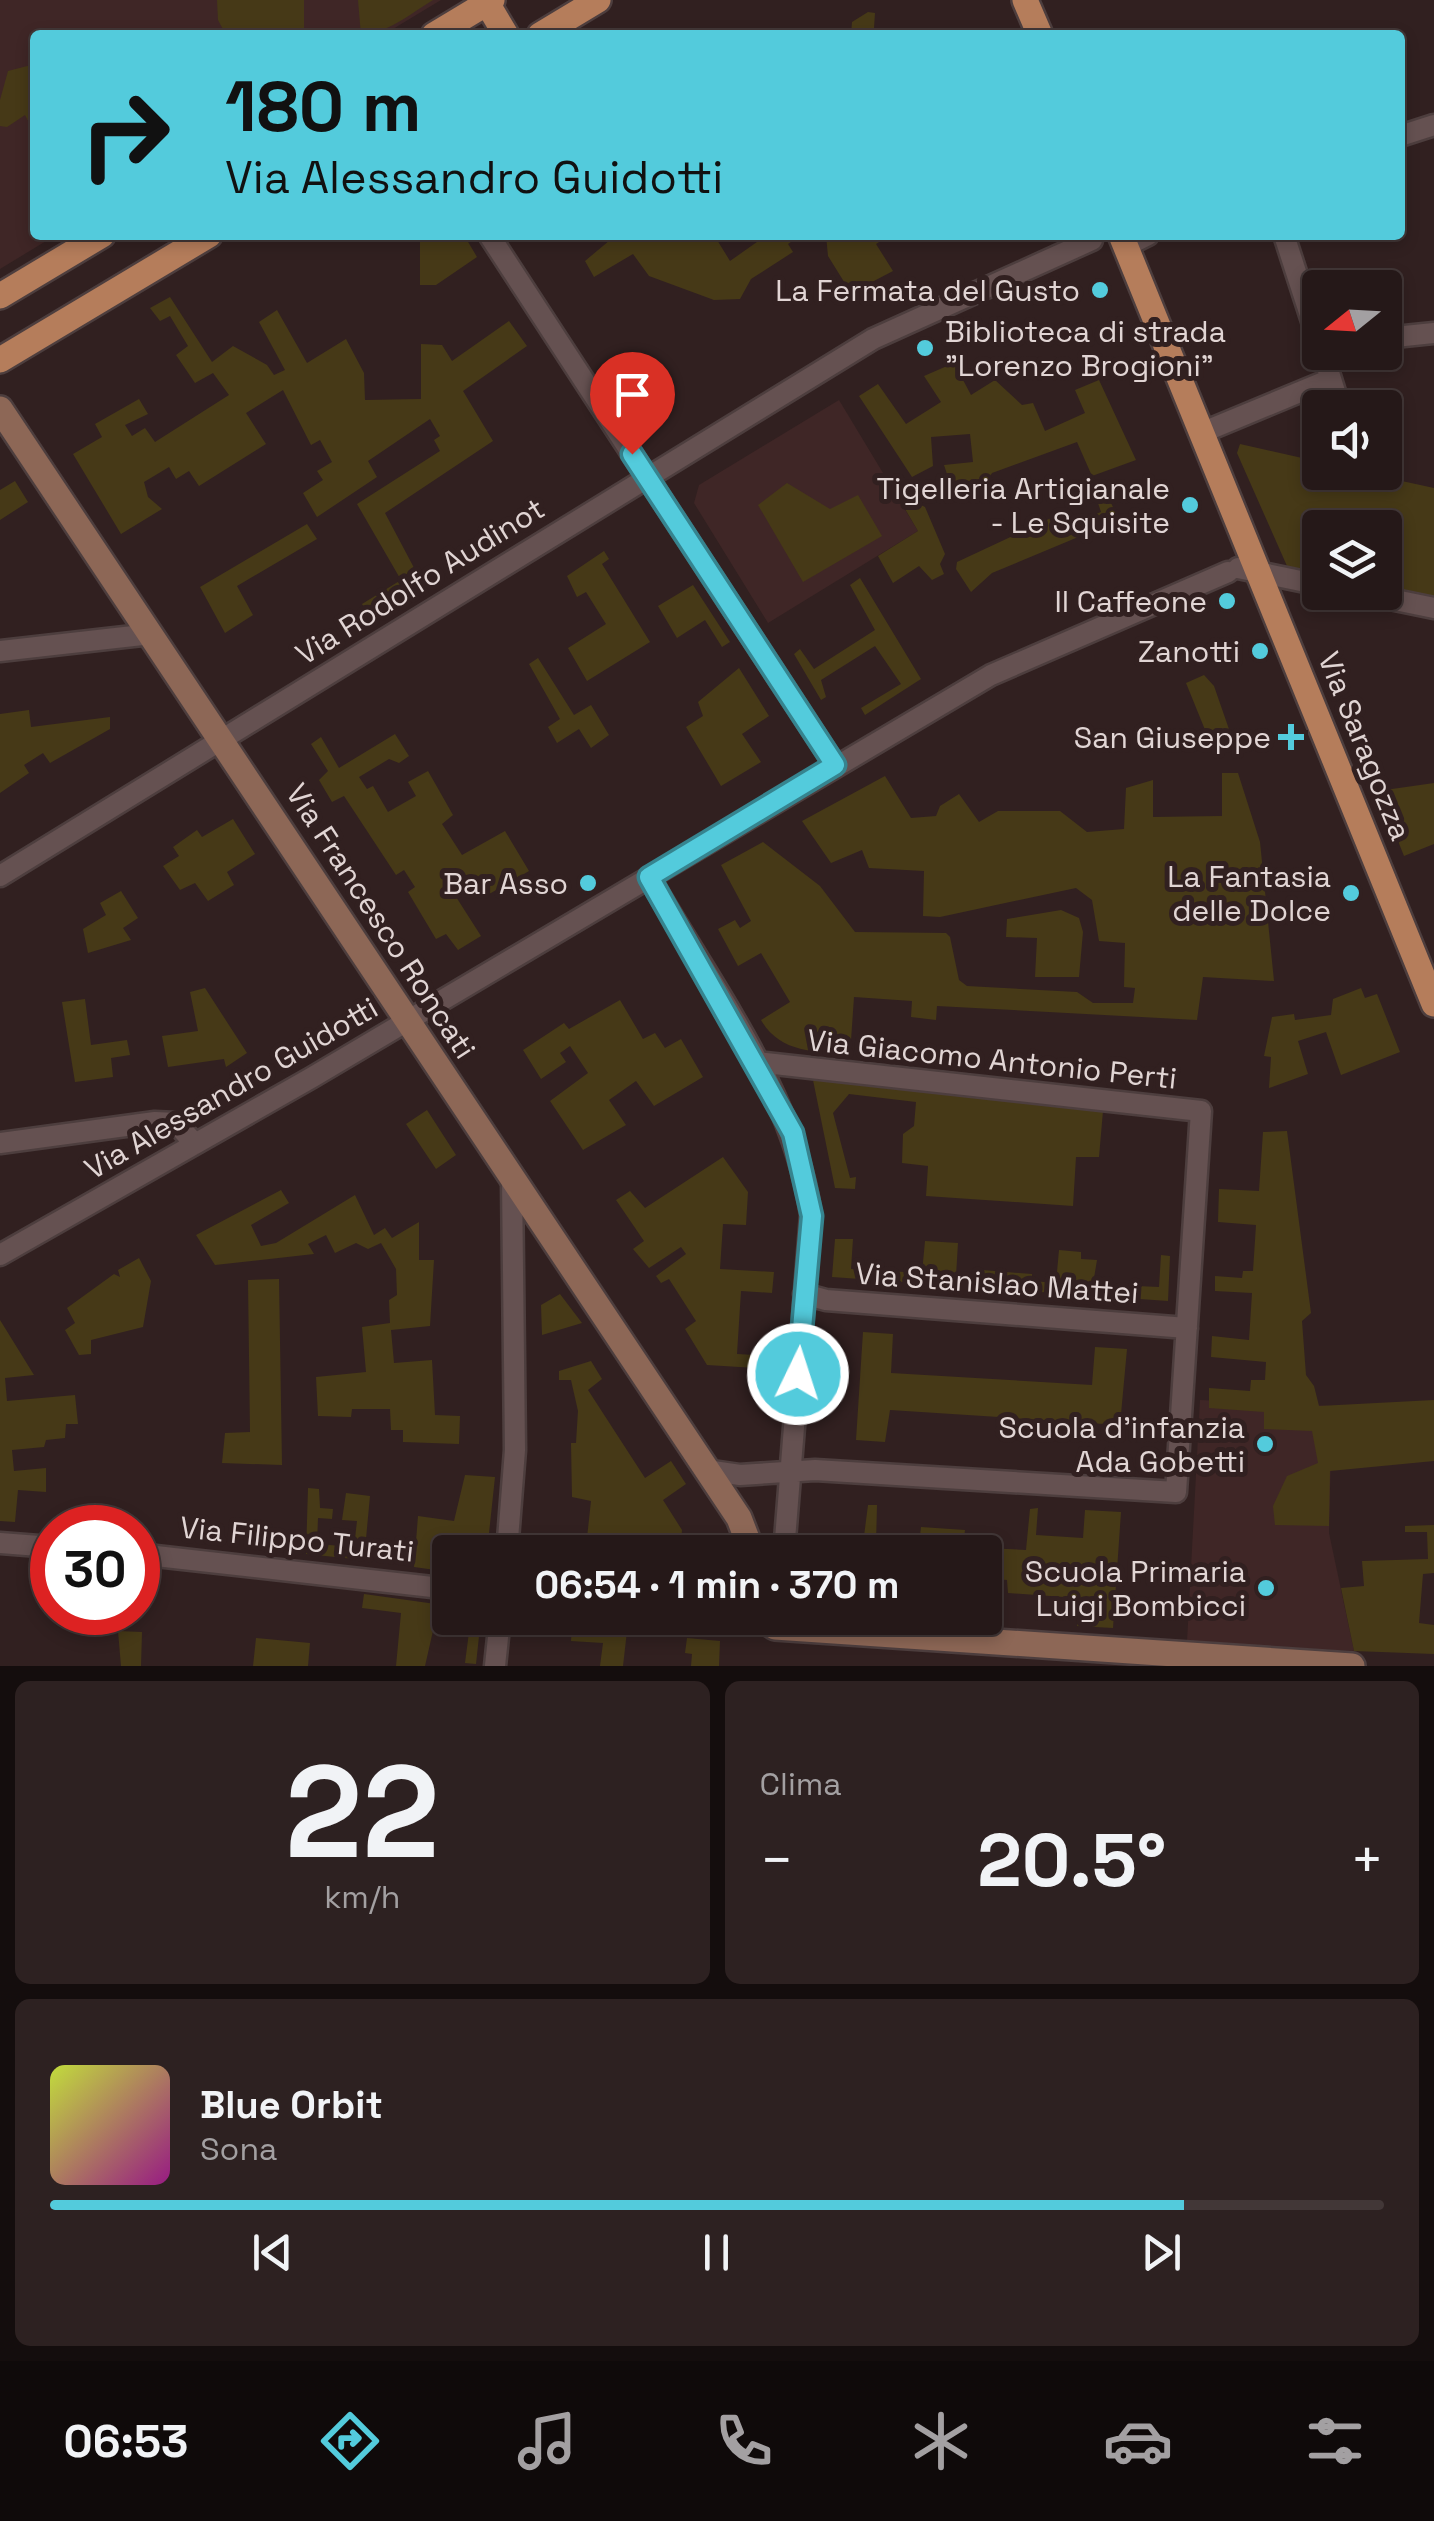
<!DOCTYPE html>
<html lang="it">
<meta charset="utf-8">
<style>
body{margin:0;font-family:"Space Grotesk",sans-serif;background:#2d2121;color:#f1f3f6;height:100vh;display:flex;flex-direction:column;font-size:38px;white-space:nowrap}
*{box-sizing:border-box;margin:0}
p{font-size:32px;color:#a3a0a2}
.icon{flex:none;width:55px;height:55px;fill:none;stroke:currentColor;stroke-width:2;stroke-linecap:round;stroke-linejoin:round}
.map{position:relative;height:1666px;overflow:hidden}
.side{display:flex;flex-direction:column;gap:15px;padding:15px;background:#140d0d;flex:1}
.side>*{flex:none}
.hud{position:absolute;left:30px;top:30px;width:1375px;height:210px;border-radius:10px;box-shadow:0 5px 15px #0003,0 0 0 2px #423737;background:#53cbdc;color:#111;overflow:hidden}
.needle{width:65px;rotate:252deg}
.fabs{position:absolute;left:1302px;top:270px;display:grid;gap:20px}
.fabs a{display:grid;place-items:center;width:100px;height:100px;border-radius:10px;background:#251818;box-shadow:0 5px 15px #0003,0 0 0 2px #423737;font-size:50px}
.speed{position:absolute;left:30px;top:1505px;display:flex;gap:20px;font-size:50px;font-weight:700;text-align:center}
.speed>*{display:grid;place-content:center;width:130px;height:130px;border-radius:50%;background:#251818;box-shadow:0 5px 15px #0003,0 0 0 2px #423737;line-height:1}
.speed .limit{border:15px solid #d22;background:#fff;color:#111}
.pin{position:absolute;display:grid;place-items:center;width:85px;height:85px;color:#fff;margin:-102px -42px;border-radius:50% 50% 50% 0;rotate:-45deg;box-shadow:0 0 10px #0007}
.pin .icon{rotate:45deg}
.me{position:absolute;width:110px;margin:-55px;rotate:4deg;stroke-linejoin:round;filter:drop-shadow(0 0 8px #0008)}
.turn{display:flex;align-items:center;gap:35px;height:210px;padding:0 30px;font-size:45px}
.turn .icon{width:130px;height:130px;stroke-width:2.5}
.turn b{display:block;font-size:70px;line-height:85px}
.big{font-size:75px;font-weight:700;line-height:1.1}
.side .widget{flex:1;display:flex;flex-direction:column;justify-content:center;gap:15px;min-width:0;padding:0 35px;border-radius:15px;background:#2d2121}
.side .dial{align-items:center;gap:0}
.dial b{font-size:130px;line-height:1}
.song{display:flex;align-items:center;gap:30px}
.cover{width:120px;height:120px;border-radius:15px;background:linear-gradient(135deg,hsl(70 70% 55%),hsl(310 70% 35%))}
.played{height:10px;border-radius:5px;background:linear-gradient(90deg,#53cbdc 85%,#423737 85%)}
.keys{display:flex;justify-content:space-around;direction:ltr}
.heat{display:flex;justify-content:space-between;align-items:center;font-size:55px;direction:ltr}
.side .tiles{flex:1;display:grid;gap:15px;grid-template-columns:1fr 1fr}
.widget:last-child{grid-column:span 2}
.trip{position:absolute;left:432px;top:1535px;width:570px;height:100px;border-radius:10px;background:#251818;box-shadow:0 5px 15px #0003,0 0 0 2px #423737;font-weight:700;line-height:100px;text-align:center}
.dock{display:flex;height:160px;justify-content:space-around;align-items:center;background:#0f0a0a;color:#a3a0a2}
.dock .icon{width:70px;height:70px}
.dock .on{color:#53cbdc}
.dock b{font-size:45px;color:#f1f3f6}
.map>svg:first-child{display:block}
.built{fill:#3f2626}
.green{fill:#463917}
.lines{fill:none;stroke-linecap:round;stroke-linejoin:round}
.street-casing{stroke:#4d3e3e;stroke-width:25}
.secondary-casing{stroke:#4d3e3e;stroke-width:30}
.primary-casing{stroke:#4d3e3e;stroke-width:30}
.street{stroke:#655151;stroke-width:20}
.secondary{stroke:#8d6756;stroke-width:25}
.primary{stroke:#b57d5b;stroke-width:25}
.route-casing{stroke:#36848f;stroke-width:25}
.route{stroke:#53cbdc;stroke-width:18}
.poi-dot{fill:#53cbdc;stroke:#312020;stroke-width:4}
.labels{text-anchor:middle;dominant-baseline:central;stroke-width:10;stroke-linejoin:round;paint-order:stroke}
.poi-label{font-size:30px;fill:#e1d5d4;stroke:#312020;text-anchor:end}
.street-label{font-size:30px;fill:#e1d5d4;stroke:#312020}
</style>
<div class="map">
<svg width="1434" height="1666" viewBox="0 0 1434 1666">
<rect width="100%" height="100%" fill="#312020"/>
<path class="built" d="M 0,0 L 441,0 L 383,35 L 35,35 L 35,235 L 56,235 L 0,269 Z
M 839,400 L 918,531 L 768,623 L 694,503 L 699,485 Z
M 1200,1400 L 1332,1406 L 1329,1533 L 1354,1651 L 1187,1642 Z"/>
<path class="green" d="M 217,0 L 304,0 L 304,35 L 226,35 L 218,20 Z
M 358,0 L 433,0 C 410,14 388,33 361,35 Z
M 868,12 L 875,13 L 874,28 L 920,29 L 923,35 L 851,35 L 852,22 Z
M 35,64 L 35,134 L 25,115 L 7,127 L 0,126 L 0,100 L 8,71 Z
M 425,235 L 464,235 L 477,257 L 436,285 L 420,285 L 420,240 Z
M 616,235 L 714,235 L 730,261 L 767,235 L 801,235 L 788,244 L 793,252 L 751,279 L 740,299 L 714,300 L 649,276 L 633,254 L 594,277 L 585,261 Z
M 826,235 L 890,235 L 876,244 L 893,271 L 851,293 L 828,256 Z
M 170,297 L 212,362 L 233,346 L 267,365 L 274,375 L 285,370 L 259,322 L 277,310 L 307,363 L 346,339 L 364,373 L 365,400 L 421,399 L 421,344 L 442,345 L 452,361 L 509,321 L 527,346 L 463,391 L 493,441 L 385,513 L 421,581 L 368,614 L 362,604 L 401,580 L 357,504 L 440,451 L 434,440 L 440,436 L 430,419 L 368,461 L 377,477 L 317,517 L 303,493 L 323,480 L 317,471 L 332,462 L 320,440 L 311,445 L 283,390 L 246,413 L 266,444 L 199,486 L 189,471 L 176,479 L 169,467 L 144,482 L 148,497 L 162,509 L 121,534 L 73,454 L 102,437 L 95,424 L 139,399 L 148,414 L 125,425 L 132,436 L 145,428 L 155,442 L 229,395 L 213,373 L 195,383 L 176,355 L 188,346 L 170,316 L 160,321 L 150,308 Z
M 954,363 L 971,395 L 995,380 L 1022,405 L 1033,403 L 1045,431 L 1085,413 L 1075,390 L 1099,380 L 1136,460 L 1092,476 L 1077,442 L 992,473 L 987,481 L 954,495 L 944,465 L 973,462 L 970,434 L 931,437 L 933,466 L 912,477 L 859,396 L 878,384 L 906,424 L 941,402 L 924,376 Z
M 1240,444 L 1320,462 L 1320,472 L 1365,473 L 1434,488 L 1434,600 L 1385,589 L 1385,528 L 1320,528 L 1320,576 L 1287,566 L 1237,453 Z
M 15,481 L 28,502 L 0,520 L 0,490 Z
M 787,483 L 830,509 L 858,495 L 882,536 L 803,582 L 758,505 Z
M 1105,490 L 1119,520 L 992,573 L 971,592 L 956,569 L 957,562 L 1051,518 L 1057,530 L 1101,512 L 1095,494 Z
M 895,492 L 925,507 L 945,554 L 940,564 L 944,574 L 932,580 L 919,566 L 893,583 L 878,556 L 918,531 Z
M 307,524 L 317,539 L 237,586 L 253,615 L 225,633 L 200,587 Z
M 604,551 L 609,559 L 602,564 L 650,642 L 587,681 L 568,648 L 606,624 L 586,592 L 577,597 L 567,576 Z
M 860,578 L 921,679 L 865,715 L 861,708 L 901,684 L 875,646 L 821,680 L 826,697 L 821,700 L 794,654 L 800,649 L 814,669 L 875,630 L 850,585 Z
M 693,585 L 730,642 L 722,647 L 705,620 L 677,638 L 658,606 Z
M 538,658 L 574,715 L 591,705 L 609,735 L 591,748 L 579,729 L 557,743 L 548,727 L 560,719 L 529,664 Z
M 739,668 L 769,716 L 742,734 L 761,762 L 721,786 L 686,727 L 703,716 L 698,702 Z
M 1204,675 L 1214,686 L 1231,735 L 1210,742 L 1186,683 Z
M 29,710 L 31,727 L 110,717 L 110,729 L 50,763 L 43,753 L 24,765 L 29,773 L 0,793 L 0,714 Z
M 395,734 L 409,756 L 399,763 L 389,759 L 359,777 L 367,789 L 373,786 L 388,812 L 416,796 L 408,782 L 428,771 L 453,815 L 442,824 L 462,855 L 505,831 L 529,871 L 484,897 L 471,876 L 451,889 L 481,936 L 458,950 L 446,934 L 436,939 L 408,892 L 415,887 L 404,870 L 396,875 L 344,796 L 332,802 L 319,780 L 328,771 L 311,744 L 321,737 L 339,768 Z
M 1222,773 L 1238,773 L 1260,842 L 1274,981 L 1203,977 L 1197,1020 L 937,1006 L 936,1020 L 911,1017 L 912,1001 L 854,997 L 850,1055 C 814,1050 781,1054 761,1020 L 790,1002 L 761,953 L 738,966 L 718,929 L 735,920 L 740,928 L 751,921 L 721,865 L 763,842 L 820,886 L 855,932 L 946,933 L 950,937 L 959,980 L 967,986 L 1077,992 L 1093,1003 L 1133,1003 L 1135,988 L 1124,987 L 1125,943 L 1099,941 L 1092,900 L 1076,888 L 940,917 L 923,916 L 924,871 L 869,868 L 862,850 L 831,863 L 802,821 L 885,776 L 911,818 L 936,816 L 940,806 L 959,794 L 979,822 L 998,811 L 1060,811 L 1087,832 L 1124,829 L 1126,788 L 1153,780 L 1153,817 L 1222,816 Z
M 1434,783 L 1434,844 L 1404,856 L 1378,791 Z
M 233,819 L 255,854 L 227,872 L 234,885 L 208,901 L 195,883 L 180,890 L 163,866 L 179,856 L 173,847 L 197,830 L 202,837 Z
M 121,891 L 138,918 L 123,928 L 131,940 L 88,953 L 83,929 L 106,915 L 100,903 Z
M 1061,910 L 1079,918 L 1083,932 L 1079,977 L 1035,977 L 1037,938 L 1006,937 L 1007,919 Z
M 205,988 L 247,1053 L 226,1067 L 224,1059 L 168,1067 L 162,1036 L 198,1031 L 190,992 Z
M 1361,988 L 1365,998 L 1377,994 L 1400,1052 L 1341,1075 L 1326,1032 L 1298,1041 L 1308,1074 L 1269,1088 L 1271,1057 L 1264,1056 L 1272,1017 L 1294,1014 L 1295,1020 L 1331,1015 L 1333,999 Z
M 85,999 L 91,1045 L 127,1040 L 130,1055 L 111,1058 L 113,1077 L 75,1082 L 62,1002 Z
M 620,1000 L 643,1039 L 655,1033 L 665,1048 L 681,1039 L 703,1077 L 654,1106 L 636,1081 L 609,1100 L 626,1125 L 583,1150 L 550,1101 L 588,1073 L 570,1046 L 560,1053 L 566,1062 L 541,1079 L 523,1050 L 564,1023 L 569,1029 Z
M 813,1080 L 1103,1111 L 1099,1157 L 1076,1157 L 1073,1206 L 926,1196 L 928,1166 L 902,1163 L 903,1134 L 914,1126 L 916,1102 L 849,1094 L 833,1113 L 850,1178 L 856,1177 L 855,1189 L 835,1188 Z
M 427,1110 L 456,1155 L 436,1169 L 406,1124 Z
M 1287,1131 L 1311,1313 L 1302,1321 L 1306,1375 L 1314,1386 L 1319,1406 L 1434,1400 L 1434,1461 L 1330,1471 L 1329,1526 L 1275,1525 L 1273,1506 L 1287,1476 L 1318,1463 L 1312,1431 L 1264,1429 L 1264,1412 L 1209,1408 L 1209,1388 L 1250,1391 L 1251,1380 L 1265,1380 L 1266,1362 L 1211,1357 L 1212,1336 L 1249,1340 L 1252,1293 L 1215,1291 L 1215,1276 L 1242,1278 L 1243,1271 L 1253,1271 L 1256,1225 L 1218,1222 L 1219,1189 L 1259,1191 L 1263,1132 Z
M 723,1157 L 748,1192 L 746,1225 L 723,1224 L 720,1269 L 774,1272 L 772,1293 L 741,1291 L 737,1354 L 774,1356 L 772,1369 L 707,1365 L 685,1329 L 696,1321 L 669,1279 L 661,1283 L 656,1276 L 686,1254 L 681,1247 L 649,1268 L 633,1249 L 644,1241 L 616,1200 L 630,1191 L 645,1208 Z
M 281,1190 L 289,1203 L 251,1225 L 261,1246 L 276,1243 L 355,1195 L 374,1235 L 385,1228 L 392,1238 L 419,1222 L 419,1260 L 434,1260 L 430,1326 L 391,1330 L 394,1363 L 432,1360 L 435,1415 L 460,1416 L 459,1444 L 403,1442 L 403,1430 L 391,1430 L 390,1409 L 352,1409 L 351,1417 L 318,1416 L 316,1377 L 366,1372 L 362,1327 L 390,1323 L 389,1300 L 397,1295 L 396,1269 L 381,1243 L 368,1249 L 356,1243 L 335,1253 L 326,1235 L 308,1244 L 314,1254 L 215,1265 L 196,1235 Z
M 835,1239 L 853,1239 L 851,1269 L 922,1273 L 925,1241 L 958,1243 L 956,1276 L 981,1278 L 982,1270 L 1032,1274 L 1032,1281 L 1056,1283 L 1059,1250 L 1081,1252 L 1081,1259 L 1097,1260 L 1093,1284 L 1159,1287 L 1161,1255 L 1170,1256 L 1168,1301 L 832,1277 Z
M 139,1258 L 151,1281 L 143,1327 L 91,1340 L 91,1354 L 79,1355 L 65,1330 L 75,1323 L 67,1308 L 114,1274 L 120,1277 L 118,1270 Z
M 279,1279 L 282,1465 L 222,1463 L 225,1433 L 250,1432 L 248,1280 Z
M 560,1294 L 582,1323 L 542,1335 L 541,1305 Z
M 0,1320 L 34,1375 L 5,1378 L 7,1401 L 75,1395 L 78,1424 L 66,1424 L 65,1438 L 46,1440 L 44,1447 L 12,1450 L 14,1471 L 46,1468 L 46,1492 L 18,1490 L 15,1522 L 0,1521 Z
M 863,1332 L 893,1334 L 891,1373 L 1092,1385 L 1095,1347 L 1127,1349 L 1120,1425 L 890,1410 L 885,1442 L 856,1440 Z
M 591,1361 L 602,1379 L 588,1390 L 645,1478 L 671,1461 L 686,1484 L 663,1500 L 682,1530 L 680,1552 L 598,1552 L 586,1547 L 591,1501 L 572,1497 L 571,1443 L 576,1443 L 578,1411 L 571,1380 L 559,1380 L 559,1371 Z
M 465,1475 L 495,1477 L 487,1552 L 450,1552 L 450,1572 L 414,1567 L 418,1516 L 454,1521 Z
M 308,1488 L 319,1489 L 320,1508 L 333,1509 L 332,1519 L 318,1518 L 317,1544 L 354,1547 L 357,1521 L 342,1520 L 346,1493 L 370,1496 L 364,1560 L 306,1554 Z
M 868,1505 L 877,1505 L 876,1544 L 919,1544 L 921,1527 L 965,1530 L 963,1547 L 1026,1550 L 1030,1509 L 1038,1508 L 1036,1535 L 1083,1538 L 1085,1510 L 1121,1512 L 1113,1628 L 1077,1626 L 1078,1598 L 1008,1593 L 1007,1580 L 985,1578 L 985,1552 L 822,1552 L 823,1541 L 863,1544 Z
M 1434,1525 L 1434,1573 L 1423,1574 L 1419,1623 L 1434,1625 L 1434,1654 L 1354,1651 L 1341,1588 L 1364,1586 L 1362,1561 L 1428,1559 L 1427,1532 L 1405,1532 L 1405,1526 Z
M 364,1594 L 450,1606 L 450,1618 L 481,1618 L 476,1664 L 465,1663 L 469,1632 L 435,1622 L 425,1666 L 396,1666 L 401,1613 L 362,1608 Z
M 572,1626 L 627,1631 L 623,1666 L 600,1666 L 603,1643 L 571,1641 Z
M 118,1631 L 142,1632 L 141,1666 L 121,1666 Z
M 256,1638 L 310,1643 L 308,1666 L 253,1666 Z
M 687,1638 L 720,1641 L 719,1666 L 691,1666 L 692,1654 L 685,1653 Z"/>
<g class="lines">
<g class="street-casing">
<path id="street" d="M 1400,136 L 1434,125
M 489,235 L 835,765
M 1284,235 L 1320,346
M 1126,246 L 1148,235
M 1385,338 L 1434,333
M 1331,379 L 1340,408
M 1201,433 L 1331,379 L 1322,352
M 1238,568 L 1320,585
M 1356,592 L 1434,608
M 0,651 L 151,634
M 0,876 L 873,339 L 1092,240
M 649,877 C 710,985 793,1090 811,1215 L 784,1552
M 0,1143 L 155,1122 L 176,1123 L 195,1144
M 0,1255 L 311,1078 L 991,675 L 1228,572
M 804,1294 L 826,1300 L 1187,1328
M 706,1470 L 740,1475 L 815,1470 L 1176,1492 L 1201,1111 L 756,1062
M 0,1543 L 52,1547
M 507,1552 L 515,1450 L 512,1179
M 138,1554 L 450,1589
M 669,1618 L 715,1623 L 742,1618
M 495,1666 L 500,1618"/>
</g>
<g class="secondary-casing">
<path id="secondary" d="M 0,409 L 739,1518 L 752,1552
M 762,1618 L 775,1627 L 1352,1666"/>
</g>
<g class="primary-casing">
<path id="primary" d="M 1025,0 L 1040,35
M 487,3 L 506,35
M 434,35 L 492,0
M 540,35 L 598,0
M 1121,235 L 1434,1004
M 0,296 L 102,235
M 0,360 L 209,235"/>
</g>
<use href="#street" class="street"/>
<use href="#secondary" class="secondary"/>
<use href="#primary" class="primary"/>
</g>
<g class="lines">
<g class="route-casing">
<path id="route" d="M 632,454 L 835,765 L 649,877 L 793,1133 L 812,1216 L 798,1374"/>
</g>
<use href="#route" class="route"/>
</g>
<g class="poi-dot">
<circle cx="1100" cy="290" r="10"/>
<circle cx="925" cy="348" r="10"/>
<circle cx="1190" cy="505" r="10"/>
<circle cx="1227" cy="601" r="10"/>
<circle cx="1260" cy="651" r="10"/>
<path d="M1286 722h10v10h10v10h-10v10h-10v-10h-10v-10h10z"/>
<circle cx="588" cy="883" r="10"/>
<circle cx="1351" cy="893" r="10"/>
<circle cx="1265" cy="1444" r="10"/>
<circle cx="1266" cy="1588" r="10"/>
</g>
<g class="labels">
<g class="poi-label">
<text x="1080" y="290">La Fermata del Gusto</text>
<text x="945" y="331" text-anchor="start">Biblioteca di strada<tspan x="945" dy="34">"Lorenzo Brogioni"</tspan></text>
<text x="1170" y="488">Tigelleria Artigianale<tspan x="1170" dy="34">- Le Squisite</tspan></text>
<text x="1207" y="601">Il Caffeone</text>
<text x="1240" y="651">Zanotti</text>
<text x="1271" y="737">San Giuseppe</text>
<text x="1331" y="876">La Fantasia<tspan x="1331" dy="34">delle Dolce</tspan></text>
<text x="568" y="883">Bar Asso</text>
<text x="1245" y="1427">Scuola d'infanzia<tspan x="1245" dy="34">Ada Gobetti</tspan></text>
<text x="1246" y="1571">Scuola Primaria<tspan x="1246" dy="34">Luigi Bombicci</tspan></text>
</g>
<g class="street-label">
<text transform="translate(420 581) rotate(-32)">Via Rodolfo Audinot</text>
<text transform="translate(1365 746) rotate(68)">Via Saragozza</text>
<text transform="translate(381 921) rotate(57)">Via Francesco Roncati</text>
<text transform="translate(992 1059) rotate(6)">Via Giacomo Antonio Perti</text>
<text transform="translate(231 1088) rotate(-30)">Via Alessandro Guidotti</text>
<text transform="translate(997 1283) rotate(4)">Via Stanislao Mattei</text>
<text transform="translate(297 1539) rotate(6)">Via Filippo Turati</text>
</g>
</g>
</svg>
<div class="fabs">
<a><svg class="needle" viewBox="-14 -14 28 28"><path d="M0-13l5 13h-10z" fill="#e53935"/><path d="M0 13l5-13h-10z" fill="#a3a0a2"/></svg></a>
<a><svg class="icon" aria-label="sound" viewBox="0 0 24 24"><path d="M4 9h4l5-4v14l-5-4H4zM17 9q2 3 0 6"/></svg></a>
<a><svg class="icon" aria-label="layers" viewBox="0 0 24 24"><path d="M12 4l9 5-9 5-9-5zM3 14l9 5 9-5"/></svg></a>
</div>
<div class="speed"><div class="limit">30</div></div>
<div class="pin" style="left:632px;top:454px;background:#d93025"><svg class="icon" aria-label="arrive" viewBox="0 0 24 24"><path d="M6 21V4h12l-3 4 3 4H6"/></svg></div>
<svg class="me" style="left:798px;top:1374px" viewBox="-20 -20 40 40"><circle r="17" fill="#53cbdc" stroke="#fff" stroke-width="3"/><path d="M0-11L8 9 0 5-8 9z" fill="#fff"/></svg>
<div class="trip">06:54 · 1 min · 370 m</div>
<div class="hud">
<div class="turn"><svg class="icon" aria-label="right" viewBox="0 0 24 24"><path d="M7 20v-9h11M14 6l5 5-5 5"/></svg><div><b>180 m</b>Via Alessandro Guidotti</div></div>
</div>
</div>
<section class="side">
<div class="tiles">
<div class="widget dial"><b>22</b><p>km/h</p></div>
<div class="widget"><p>Clima</p>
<div class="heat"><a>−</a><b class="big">20.5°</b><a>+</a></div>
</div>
<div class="widget">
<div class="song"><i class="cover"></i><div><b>Blue Orbit</b><p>Sona</p></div></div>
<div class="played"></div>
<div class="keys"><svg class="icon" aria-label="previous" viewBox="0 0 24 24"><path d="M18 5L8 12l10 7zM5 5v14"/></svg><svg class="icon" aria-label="pause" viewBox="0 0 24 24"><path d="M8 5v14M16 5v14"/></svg><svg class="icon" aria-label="next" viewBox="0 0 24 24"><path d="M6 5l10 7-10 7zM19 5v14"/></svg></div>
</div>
</div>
</section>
<nav class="dock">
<b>06:53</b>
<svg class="icon on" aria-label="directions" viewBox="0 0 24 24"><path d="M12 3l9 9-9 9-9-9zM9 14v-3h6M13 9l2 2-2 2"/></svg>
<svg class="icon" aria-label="music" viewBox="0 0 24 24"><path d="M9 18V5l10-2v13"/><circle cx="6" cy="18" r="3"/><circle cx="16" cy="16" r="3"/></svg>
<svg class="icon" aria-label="phone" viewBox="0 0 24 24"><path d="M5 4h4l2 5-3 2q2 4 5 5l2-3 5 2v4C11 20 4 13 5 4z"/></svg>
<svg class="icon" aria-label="climate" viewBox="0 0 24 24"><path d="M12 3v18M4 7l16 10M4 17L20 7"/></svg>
<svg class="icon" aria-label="car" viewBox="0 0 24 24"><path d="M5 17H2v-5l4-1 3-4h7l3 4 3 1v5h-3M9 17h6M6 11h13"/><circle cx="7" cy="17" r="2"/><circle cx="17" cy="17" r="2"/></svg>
<svg class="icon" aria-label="filters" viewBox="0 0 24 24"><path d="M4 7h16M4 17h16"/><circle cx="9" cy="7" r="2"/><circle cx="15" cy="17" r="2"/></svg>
</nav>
